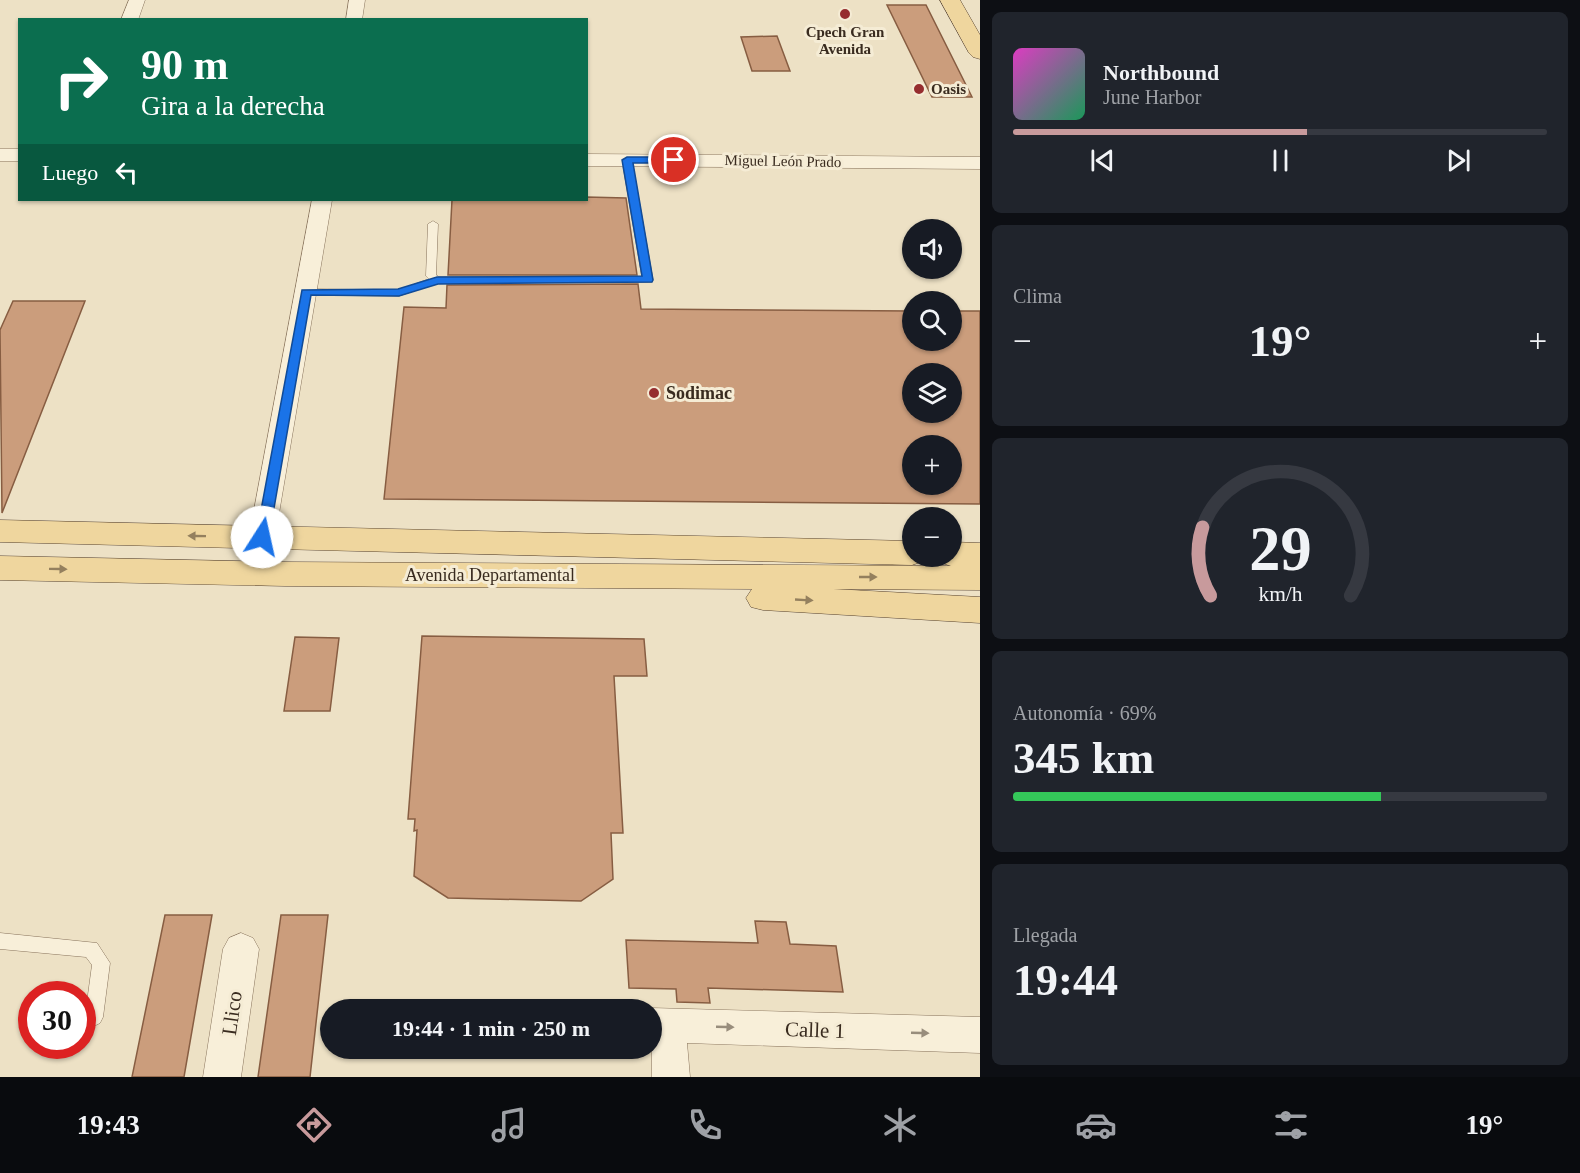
<!DOCTYPE html>
<html lang="es">
<meta charset="utf-8">
<style>
body{margin:0;font-family:Georgia,serif;background:#20242c;color:#f1f3f6;height:100vh;display:flex;flex-direction:column;font-size:22px;white-space:nowrap}
*{box-sizing:border-box;margin:0}
p{font-size:20px;color:#9ea1a6}
.icon{flex:none;width:33px;height:33px;fill:none;stroke:currentColor;stroke-width:2;stroke-linecap:round;stroke-linejoin:round}
.map{position:relative;flex:1;overflow:hidden}
.drawer{display:flex;flex-direction:column;gap:12px;padding:12px;background:#0d0f14;width:600px}
.drawer>*{flex:none}
.banner{position:absolute;left:18px;top:18px;width:570px;height:183px;border-radius:0px;box-shadow:0 2px 4px #0004;background:#0b6e4f;color:#fff;overflow:hidden}
.fabs{position:absolute;left:902px;top:219px;display:grid;gap:12px}
.fabs a{display:grid;place-items:center;width:60px;height:60px;border-radius:50%;background:#171b24;box-shadow:0 2px 4px #0004;font-size:30px}
.speed{position:absolute;left:18px;top:981px;display:flex;gap:12px;font-size:30px;font-weight:700;text-align:center}
.speed>*{display:grid;place-content:center;width:78px;height:78px;border-radius:50%;background:#171b24;box-shadow:0 2px 4px #0004;line-height:1}
.speed .limit{border:9px solid #d22;background:#fff;color:#111}
.pin{position:absolute;display:grid;place-items:center;width:51px;height:51px;color:#fff;margin:-26px;border:3px solid #fff;border-radius:50%;box-shadow:0 2px 6px #0007}
.me{position:absolute;width:66px;margin:-33px;rotate:10deg;stroke-linejoin:round;filter:drop-shadow(0 0 4px #0008)}
.turn{display:flex;align-items:center;gap:21px;height:126px;padding:0 24px;font-size:27px}
.turn .icon{width:78px;height:78px;stroke-width:2.5}
.turn b{display:block;font-size:42px;line-height:51px}
.then{display:flex;align-items:center;height:57px;padding:0 24px;background:#0003;gap:12px;font-size:22px}
.big{font-size:45px;font-weight:800;line-height:1.1}
.drawer .widget{flex:1;display:flex;flex-direction:column;justify-content:center;gap:9px;min-width:0;padding:0 21px;border-radius:9px;background:#20242c}
.drawer .dial{align-items:center;gap:0}
.dial svg{height:156px;overflow:visible;fill:none;stroke:#363941;stroke-width:7;stroke-linecap:round;text-anchor:middle}
.dial text{fill:#f1f3f6;stroke:none}
.song{display:flex;align-items:center;gap:18px}
.cover{width:72px;height:72px;border-radius:9px;background:linear-gradient(135deg,hsl(310 70% 55%),hsl(150 70% 35%))}
.played{height:6px;border-radius:3px;background:linear-gradient(90deg,#c89a9c 55%,#363941 55%)}
.keys{display:flex;justify-content:space-around;direction:ltr}
.heat{display:flex;justify-content:space-between;align-items:center;font-size:33px;direction:ltr}
.charge{height:9px;border-radius:4px;background:linear-gradient(90deg,#34c759 69%,#363941 0)}
.trip{position:absolute;left:320px;top:999px;width:342px;height:60px;border-radius:30px;background:#171b24;box-shadow:0 2px 4px #0004;font-weight:800;line-height:60px;text-align:center}
.dock{display:flex;height:96px;justify-content:space-around;align-items:center;background:#090b0e;color:#9ea1a6}
.dock .icon{width:42px;height:42px}
.dock .active{color:#c89a9c}
.dock b{font-size:27px;color:#f1f3f6}
main{display:flex;flex:1;min-height:0}
.map>svg:first-child{display:block}
.building{fill:#cb9d7c;stroke:#875d42;stroke-width:1.5;fill-rule:evenodd}
.lines{fill:none;stroke-linecap:round;stroke-linejoin:round}
.lane-casing{stroke:#88735c;stroke-width:1}
.street-casing{stroke:#88735c;stroke-width:1}
.primary-casing{stroke:#564230;stroke-width:1}
.lane{fill:#f8efd9;fill-rule:evenodd}
.street{fill:#f8efd9;fill-rule:evenodd}
.primary{fill:#efd69e;fill-rule:evenodd}
.oneway{fill:#94805e}
.oneway2{fill:#988d7c}
.route{fill:#1a73e8;stroke:#114b97;stroke-width:1.5}
.poi-dot{fill:#962d2e;stroke:#f5ecd5;stroke-width:2}
.labels{text-anchor:middle;dominant-baseline:central;stroke-width:6;stroke-linejoin:round;paint-order:stroke}
.far-poi-label{font-size:15px;font-weight:bold;fill:#392b1f;stroke:#f5ecd5}
.far-street-label{font-size:15px;fill:#392b1f;stroke:#f5ecd5}
.poi-label{font-size:18px;font-weight:bold;fill:#392b1f;stroke:#f5ecd5;text-anchor:start}
.street-label{font-size:18px;fill:#392b1f;stroke:#f5ecd5}
.near-street-label{font-size:21px;fill:#392b1f;stroke:#f5ecd5}
</style>
<main>
<div class="map">
<svg width="980" height="1077" viewBox="0 0 980 1077">
<rect width="100%" height="100%" fill="#ede1c5"/>
<path class="building" d="M 887,5 L 926,5 L 972,97 L 932,97 Z
M 777,36 L 790,71 L 752,71 L 741,37 Z
M 586,197 L 626,198 L 637,275 L 448,275 L 452,200 L 586,200 Z
M 638,284 L 641,309 L 912,311 L 912,340 L 951,340 L 951,311 L 980,311 L 980,504 L 384,499 L 404,307 L 446,308 L 447,285 ZM 912,374 L 951,374 L 951,412 L 912,412 ZM 912,446 L 951,446 L 951,484 L 912,484 Z
M 13,301 L 85,301 L 2,513 L 0,330 Z
M 422,636 L 644,639 L 647,676 L 614,676 L 623,833 L 611,833 L 613,879 L 581,901 L 448,898 L 414,876 L 417,830 L 414,831 L 415,819 L 408,819 Z
M 295,637 L 339,638 L 330,711 L 284,711 Z
M 165,915 L 212,915 L 184,1077 L 132,1077 Z
M 281,915 L 328,915 L 310,1077 L 258,1077 Z
M 755,921 L 786,922 L 790,944 L 836,946 L 843,992 L 708,988 L 710,1003 L 677,1002 L 676,989 L 629,988 L 626,940 L 758,943 Z"/>
<g class="lines">
<g class="lane-casing">
<path id="lane" d="M 627,157 L 632,160 L 653,280 L 652,282 L 438,283 L 399,296 L 306,295 L 300,292 L 306,289 L 398,290 L 429,279 L 426,276 L 428,224 L 433,221 L 438,224 L 436,275 L 439,277 L 642,277 L 622,160 Z
M 0,933 L 97,943 L 110,963 L 103,1017 L 100,1023 L 94,1026 L 88,1023 L 85,1017 L 92,965 L 86,957 L 0,949 Z"/>
</g>
<g class="street-casing">
<path id="street" d="M 129,0 L 145,0 L 138,20 L 121,20 Z
M 349,0 L 365,0 L 362,20 L 346,20 Z
M 0,149 L 20,149 L 20,161 L 0,161 Z
M 586,154 L 980,157 L 980,169 L 586,166 Z
M 312,200 L 332,200 L 275,537 L 272,544 L 262,546 L 252,544 L 249,537 Z
M 241,933 L 253,938 L 259,949 L 241,1077 L 203,1077 L 223,949 L 229,938 Z
M 651,1008 L 980,1017 L 980,1053 L 687,1043 L 690,1077 L 652,1077 L 651,1010 L 646,1010 Z"/>
</g>
<g class="primary-casing">
<path id="primary" d="M 940,0 L 960,0 L 980,35 L 980,59 L 973,57 L 969,53 Z
M 0,520 L 912,541 L 912,556 L 927,556 L 924,561 L 912,565 L 0,542 Z
M 951,542 L 980,543 L 980,590 L 833,589 L 980,597 L 980,623 L 763,610 L 751,607 L 746,598 L 752,589 L 285,586 L 0,580 L 0,556 L 285,562 L 951,566 L 939,562 L 936,556 L 951,556 Z"/>
</g>
<use href="#lane" class="lane"/>
<use href="#street" class="street"/>
<use href="#primary" class="primary"/>
</g>
<defs><path id="oneway-solid" d="M-6-.8H1V-3.2L6.5 0L1 3.2V.8H-6Z" transform="scale(1.5)"/></defs>
<g class="oneway">
<use href="#oneway-solid" transform="translate(197 536) rotate(-179)"/>
<use href="#oneway-solid" transform="translate(58 569) rotate(1)"/>
<use href="#oneway-solid" transform="translate(868 577)"/>
<use href="#oneway-solid" transform="translate(804 600) rotate(3)"/>
</g>
<g class="oneway2">
<use href="#oneway-solid" transform="translate(725 1027) rotate(2)"/>
<use href="#oneway-solid" transform="translate(920 1033) rotate(2)"/>
</g>
<path class="route" d="M 627,157 L 674,157 L 679,160 L 674,163 L 633,163 L 653,280 L 652,282 L 438,284 L 399,296 L 311,295 L 269,537 L 262,542 L 258,540 L 256,537 L 302,290 L 398,289 L 437,277 L 642,276 L 622,160 Z"/>
<g class="poi-dot">
<circle cx="845" cy="14" r="6"/>
<circle cx="919" cy="89" r="6"/>
<circle cx="654" cy="393" r="6"/>
</g>
<g class="labels">
<g class="far-poi-label">
<text x="845" y="32">Cpech Gran<tspan x="845" dy="17">Avenida</tspan></text>
<text x="931" y="89" text-anchor="start">Oasis</text>
</g>
<g class="far-street-label">
<text transform="translate(783 161) rotate(1)">Miguel León Prado</text>
</g>
<g class="poi-label">
<text x="666" y="393">Sodimac</text>
</g>
<g class="street-label">
<text x="490" y="575">Avenida Departamental</text>
</g>
<g class="near-street-label">
<text transform="translate(232 1013) rotate(-82)">Llico</text>
<text transform="translate(815 1030) rotate(2)">Calle 1</text>
</g>
</g>
</svg>
<div class="fabs">
<a><svg class="icon" aria-label="sound" viewBox="0 0 24 24"><path d="M4 9h4l5-4v14l-5-4H4zM17 9q2 3 0 6"/></svg></a>
<a><svg class="icon" aria-label="search" viewBox="0 0 24 24"><circle cx="10" cy="10" r="6"/><path d="M15 15l6 6"/></svg></a>
<a><svg class="icon" aria-label="layers" viewBox="0 0 24 24"><path d="M12 4l9 5-9 5-9-5zM3 14l9 5 9-5"/></svg></a>
<a>+</a>
<a>−</a>
</div>
<div class="speed"><div class="limit">30</div></div>
<div class="pin" style="left:674px;top:160px;background:#d93025"><svg class="icon" aria-label="arrive" viewBox="0 0 24 24"><path d="M6 21V4h12l-3 4 3 4H6"/></svg></div>
<svg class="me" style="left:262px;top:537px" viewBox="-20 -20 40 40"><circle r="19" fill="#fff"/><path d="M0-13L10 11 0 6-10 11z" fill="#1a73e8"/></svg>
<div class="trip">19:44 · 1 min · 250 m</div>
<div class="banner">
<div class="turn"><svg class="icon" aria-label="right" viewBox="0 0 24 24"><path d="M7 20v-9h11M14 6l5 5-5 5"/></svg><div><b>90 m</b>Gira a la derecha</div></div>
<div class="then">Luego<svg class="icon" aria-label="left" viewBox="0 0 24 24"><path d="M17 20v-9H6M10 6l-5 5 5 5"/></svg></div>
</div>
</div>
<section class="drawer">
<div class="widget">
<div class="song"><i class="cover"></i><div><b>Northbound</b><p>June Harbor</p></div></div>
<div class="played"></div>
<div class="keys"><svg class="icon" aria-label="previous" viewBox="0 0 24 24"><path d="M18 5L8 12l10 7zM5 5v14"/></svg><svg class="icon" aria-label="pause" viewBox="0 0 24 24"><path d="M8 5v14M16 5v14"/></svg><svg class="icon" aria-label="next" viewBox="0 0 24 24"><path d="M6 5l10 7-10 7zM19 5v14"/></svg></div>
</div>
<div class="widget"><p>Clima</p>
<div class="heat"><a>−</a><b class="big">19°</b><a>+</a></div>
</div>
<div class="widget dial"><svg viewBox="0 0 100 80">
<path d="M14 69A42 42 0 1 1 86 69"/>
<path d="M14 69A42 42 0 0 1 10 34" stroke="#c89a9c"/>
<text x="50" y="56" font-size="32" font-weight="700">29</text>
<text x="50" y="72" font-size="11">km/h</text>
</svg></div>
<div class="widget"><p>Autonomía · 69%</p><b class="big">345 km</b><div class="charge"></div></div>
<div class="widget"><p>Llegada</p><b class="big">19:44</b></div>
</section>
</main>
<nav class="dock">
<b>19:43</b>
<svg class="icon active" aria-label="directions" viewBox="0 0 24 24"><path d="M12 3l9 9-9 9-9-9zM9 14v-3h6M13 9l2 2-2 2"/></svg>
<svg class="icon" aria-label="music" viewBox="0 0 24 24"><path d="M9 18V5l10-2v13"/><circle cx="6" cy="18" r="3"/><circle cx="16" cy="16" r="3"/></svg>
<svg class="icon" aria-label="phone" viewBox="0 0 24 24"><path d="M5 4h4l2 5-3 2q2 4 5 5l2-3 5 2v4C11 20 4 13 5 4z"/></svg>
<svg class="icon" aria-label="climate" viewBox="0 0 24 24"><path d="M12 3v18M4 7l16 10M4 17L20 7"/></svg>
<svg class="icon" aria-label="car" viewBox="0 0 24 24"><path d="M5 17H2v-5l4-1 3-4h7l3 4 3 1v5h-3M9 17h6M6 11h13"/><circle cx="7" cy="17" r="2"/><circle cx="17" cy="17" r="2"/></svg>
<svg class="icon" aria-label="filters" viewBox="0 0 24 24"><path d="M4 7h16M4 17h16"/><circle cx="9" cy="7" r="2"/><circle cx="15" cy="17" r="2"/></svg>
<b>19°</b>
</nav>
